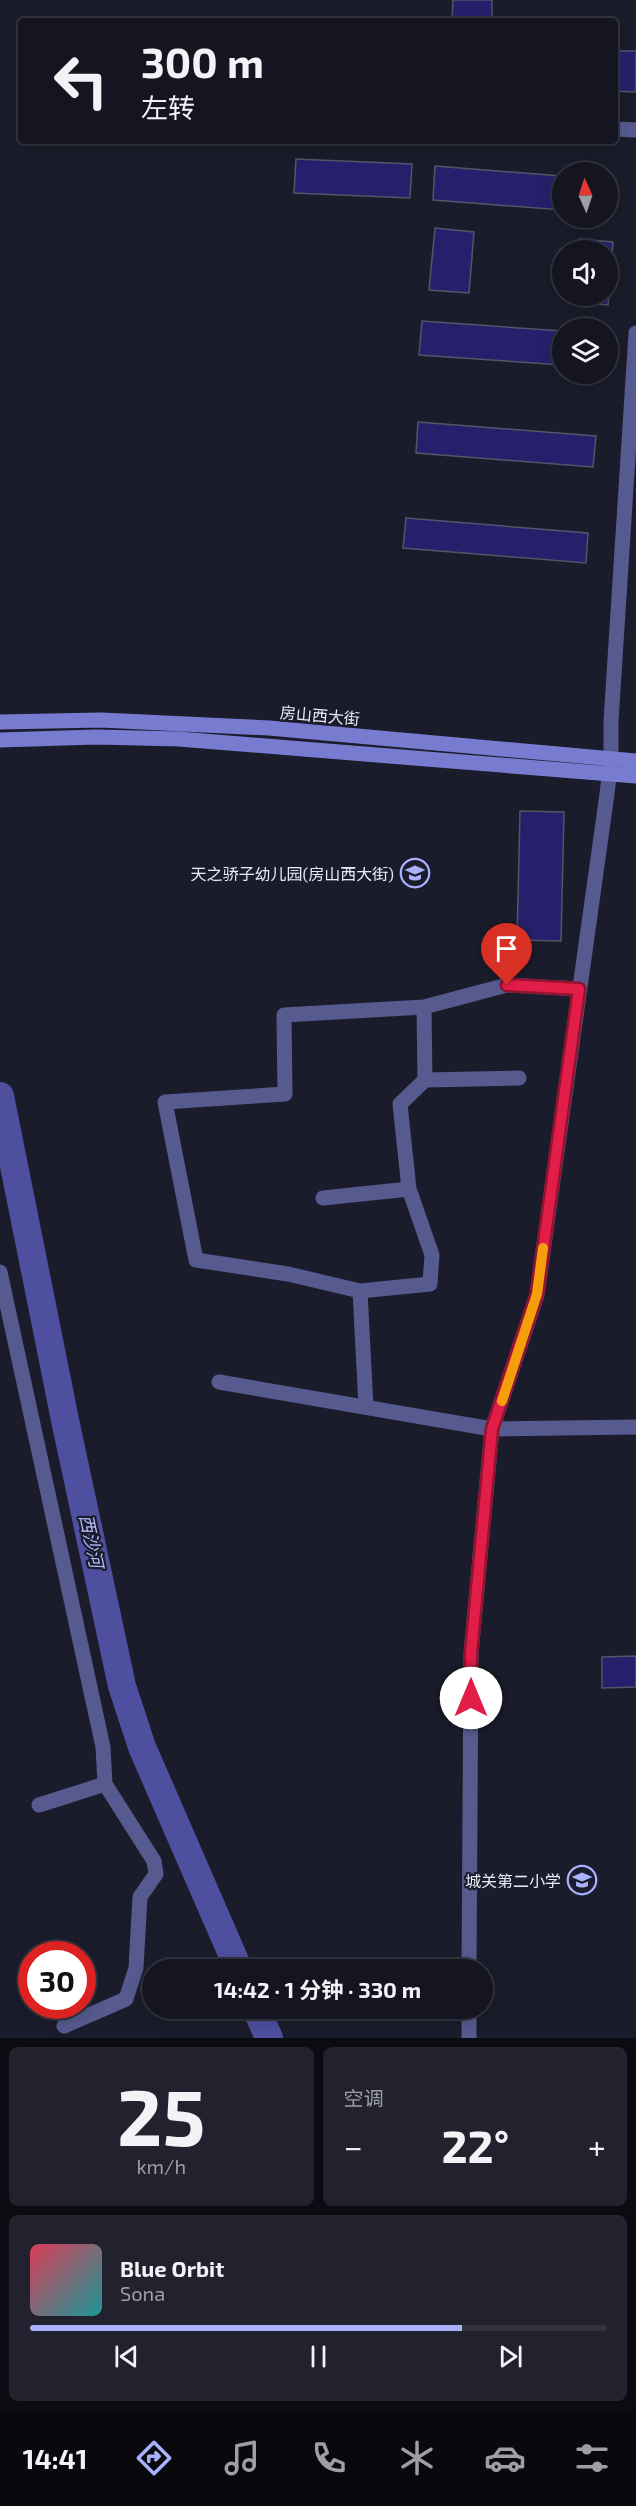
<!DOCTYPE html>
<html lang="zh">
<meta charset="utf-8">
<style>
body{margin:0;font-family:"Exo 2","Noto Sans SC",sans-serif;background:#21222d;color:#f1f3f6;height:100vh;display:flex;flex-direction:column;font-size:22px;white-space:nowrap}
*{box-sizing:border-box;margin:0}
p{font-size:20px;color:#9d9fa5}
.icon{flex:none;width:33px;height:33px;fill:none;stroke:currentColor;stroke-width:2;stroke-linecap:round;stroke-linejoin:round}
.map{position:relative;height:2038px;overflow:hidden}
.sheet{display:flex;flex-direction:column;gap:9px;padding:9px;background:#0b0c12;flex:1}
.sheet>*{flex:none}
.guide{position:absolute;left:18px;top:18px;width:600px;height:126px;border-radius:6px;box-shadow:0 3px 15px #0003,0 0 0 2px #33343e;background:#141520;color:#f1f3f6;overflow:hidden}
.needle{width:39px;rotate:357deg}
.fabs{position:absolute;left:552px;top:162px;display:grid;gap:12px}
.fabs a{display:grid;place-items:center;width:66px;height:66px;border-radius:50%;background:#141520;box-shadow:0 3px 15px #0003,0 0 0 2px #33343e;font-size:30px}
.speed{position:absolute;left:18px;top:1941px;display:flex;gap:12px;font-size:30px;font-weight:700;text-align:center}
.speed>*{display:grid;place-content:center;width:78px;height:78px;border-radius:50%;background:#141520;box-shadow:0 3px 15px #0003,0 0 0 2px #33343e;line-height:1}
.speed .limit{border:9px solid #d22;background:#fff;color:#111}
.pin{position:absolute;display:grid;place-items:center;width:51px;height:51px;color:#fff;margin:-62px -26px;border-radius:50% 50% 50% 0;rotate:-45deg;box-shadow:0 0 6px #0007}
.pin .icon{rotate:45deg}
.me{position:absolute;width:66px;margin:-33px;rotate:0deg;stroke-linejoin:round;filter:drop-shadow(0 0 4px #0008)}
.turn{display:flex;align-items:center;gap:21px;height:126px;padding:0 24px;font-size:27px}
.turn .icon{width:78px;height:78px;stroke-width:2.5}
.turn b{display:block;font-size:42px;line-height:51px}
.big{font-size:45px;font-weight:700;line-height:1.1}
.sheet .card{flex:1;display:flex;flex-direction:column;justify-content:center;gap:9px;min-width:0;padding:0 21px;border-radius:9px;background:#21222d}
.sheet .dial{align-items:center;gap:0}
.dial b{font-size:78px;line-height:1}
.song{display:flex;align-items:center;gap:18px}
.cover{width:72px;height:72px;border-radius:9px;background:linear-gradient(135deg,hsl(350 70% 55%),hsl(180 70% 35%))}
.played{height:6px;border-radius:3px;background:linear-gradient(90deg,#a9b0fc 75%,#33343e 75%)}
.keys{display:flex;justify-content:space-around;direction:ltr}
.heat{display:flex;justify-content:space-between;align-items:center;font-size:33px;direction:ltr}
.sheet .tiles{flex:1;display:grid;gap:9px;grid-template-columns:1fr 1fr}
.card:last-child{grid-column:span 2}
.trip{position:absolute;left:142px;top:1959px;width:351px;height:60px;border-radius:30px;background:#141520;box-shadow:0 3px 15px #0003,0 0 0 2px #33343e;font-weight:700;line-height:60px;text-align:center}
.dock{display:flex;height:96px;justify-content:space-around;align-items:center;background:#08080d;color:#9d9fa5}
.dock .icon{width:42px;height:42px}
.dock .current{color:#a9b0fc}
.dock b{font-size:27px;color:#f1f3f6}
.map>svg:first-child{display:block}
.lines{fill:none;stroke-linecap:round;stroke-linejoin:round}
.river{stroke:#4e4f9f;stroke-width:28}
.building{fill:#26206c;stroke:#535567;stroke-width:1.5}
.minor{stroke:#565a8f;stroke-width:15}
.secondary{stroke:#777cd0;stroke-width:15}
.route-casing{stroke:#92132f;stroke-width:15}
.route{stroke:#e11d48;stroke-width:10}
.slow{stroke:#f59e0b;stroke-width:10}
.labels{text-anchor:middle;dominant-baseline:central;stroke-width:4.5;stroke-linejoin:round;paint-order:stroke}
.street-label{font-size:16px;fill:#e8eaf5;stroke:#1b1c2b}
.poi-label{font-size:16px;fill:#e8eaf5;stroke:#1b1c2b;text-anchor:end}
.water-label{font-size:18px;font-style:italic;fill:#b5bcfe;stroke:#1b1c2b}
</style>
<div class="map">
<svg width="636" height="2038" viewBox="0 0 636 2038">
<rect width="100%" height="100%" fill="#1b1c2b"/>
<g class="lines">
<path class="river" d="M 0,1096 L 65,1420 L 122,1686 L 142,1747 L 239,1970
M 256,2008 L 269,2038"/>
</g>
<path class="building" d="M 453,0 L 492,0 L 492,21 L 452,21 Z
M 615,51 L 636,51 L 636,92 L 615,91 Z
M 296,159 L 412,164 L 410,198 L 294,193 Z
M 435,166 L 562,176 L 562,210 L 433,200 Z
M 608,179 L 616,180 L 614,213 L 608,213 Z
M 435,228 L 474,232 L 469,293 L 429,290 Z
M 579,239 L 613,242 L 608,305 L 574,302 L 575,296 L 608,296 L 608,250 L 578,250 Z
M 422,321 L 562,331 L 562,365 L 419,355 Z
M 418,422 L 596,436 L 593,467 L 416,453 Z
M 406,518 L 588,533 L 586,563 L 403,548 Z
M 520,811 L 564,812 L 561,941 L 517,940 Z
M 636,1656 L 636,1687 L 602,1688 L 602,1657 Z"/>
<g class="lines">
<path class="minor" d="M 615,129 L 636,130
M 425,1080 L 519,1078
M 323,1198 L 409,1189
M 0,1272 L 103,1747 L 105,1784 L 39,1805
M 360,1291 L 430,1284 L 432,1255 L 409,1189 L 400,1104 L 425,1080 L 424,1007
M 219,1382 L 492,1429 L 636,1427
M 366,1407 L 360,1291 L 288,1274 L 196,1260 L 165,1102 L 285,1094 L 284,1015 L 424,1007 L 507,985 L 579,989
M 469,1970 L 471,1653 L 492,1429 L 537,1295 L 607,794 L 611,759 L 611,721 L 636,333
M 64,2026 L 126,1999 L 136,1968 L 140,1897 L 156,1874 L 154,1861 L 105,1784
M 469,2038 L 469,2008"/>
<path class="secondary" d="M 0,722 L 101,720 L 269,728 L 636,761
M 0,740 L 96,737 L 179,739 L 636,776"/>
</g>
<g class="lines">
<g class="route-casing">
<path id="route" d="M 471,1698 L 471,1653 L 492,1429 L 537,1294 L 579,989 L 507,985"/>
</g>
<use href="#route" class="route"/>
<path class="slow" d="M 502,1401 L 537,1294 L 543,1248"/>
</g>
<defs>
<g id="school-ring" transform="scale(1.5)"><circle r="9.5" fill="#1b1c2b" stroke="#a9b0fc" stroke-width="1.5"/><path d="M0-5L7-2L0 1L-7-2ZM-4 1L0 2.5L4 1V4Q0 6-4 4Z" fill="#a9b0fc"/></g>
</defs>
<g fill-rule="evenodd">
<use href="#school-ring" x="415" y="873"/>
<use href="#school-ring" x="582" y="1880"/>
</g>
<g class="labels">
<g class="street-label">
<text transform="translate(320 715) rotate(5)">房山西大街</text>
</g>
<g class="poi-label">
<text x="394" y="873">天之骄子幼儿园(房山西大街)</text>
<text x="561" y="1880">城关第二小学</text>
</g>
<g class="water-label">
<text transform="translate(92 1541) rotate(78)">西沙河</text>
</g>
</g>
</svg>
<div class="fabs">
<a><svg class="needle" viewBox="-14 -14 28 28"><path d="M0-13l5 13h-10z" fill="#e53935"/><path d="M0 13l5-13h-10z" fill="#9d9fa5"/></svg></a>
<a><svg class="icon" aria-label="sound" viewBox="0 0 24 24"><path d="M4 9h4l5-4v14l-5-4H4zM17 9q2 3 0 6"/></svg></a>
<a><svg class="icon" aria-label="layers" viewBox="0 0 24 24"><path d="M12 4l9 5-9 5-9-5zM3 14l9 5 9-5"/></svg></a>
</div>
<div class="speed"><div class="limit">30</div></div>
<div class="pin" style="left:507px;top:985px;background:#d93025"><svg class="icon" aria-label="arrive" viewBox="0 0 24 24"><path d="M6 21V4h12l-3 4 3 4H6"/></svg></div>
<svg class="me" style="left:471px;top:1698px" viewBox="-20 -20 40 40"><circle r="19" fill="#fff"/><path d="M0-13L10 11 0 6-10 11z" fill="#e11d48"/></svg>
<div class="trip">14:42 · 1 分钟 · 330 m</div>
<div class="guide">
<div class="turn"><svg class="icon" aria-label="left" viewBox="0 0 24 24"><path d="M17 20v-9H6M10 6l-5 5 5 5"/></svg><div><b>300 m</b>左转</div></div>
</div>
</div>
<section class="sheet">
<div class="tiles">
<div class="card dial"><b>25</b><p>km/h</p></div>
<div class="card"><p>空调</p>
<div class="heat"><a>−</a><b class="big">22°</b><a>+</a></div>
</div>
<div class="card">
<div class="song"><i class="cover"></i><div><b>Blue Orbit</b><p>Sona</p></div></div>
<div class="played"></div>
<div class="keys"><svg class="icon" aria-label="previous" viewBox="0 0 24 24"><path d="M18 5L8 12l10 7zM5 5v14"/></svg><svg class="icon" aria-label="pause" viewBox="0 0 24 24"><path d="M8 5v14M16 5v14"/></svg><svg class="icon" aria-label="next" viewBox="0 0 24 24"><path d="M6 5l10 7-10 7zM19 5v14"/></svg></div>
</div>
</div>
</section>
<nav class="dock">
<b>14:41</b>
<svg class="icon current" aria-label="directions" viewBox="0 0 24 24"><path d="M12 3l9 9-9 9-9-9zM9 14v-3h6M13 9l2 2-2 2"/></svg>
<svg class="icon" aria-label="music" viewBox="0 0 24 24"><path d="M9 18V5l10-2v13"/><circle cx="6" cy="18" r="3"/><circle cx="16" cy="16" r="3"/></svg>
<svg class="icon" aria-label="phone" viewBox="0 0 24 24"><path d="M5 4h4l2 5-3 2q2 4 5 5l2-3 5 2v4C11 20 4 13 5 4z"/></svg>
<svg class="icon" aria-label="climate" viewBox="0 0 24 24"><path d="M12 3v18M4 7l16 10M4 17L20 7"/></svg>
<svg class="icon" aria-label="car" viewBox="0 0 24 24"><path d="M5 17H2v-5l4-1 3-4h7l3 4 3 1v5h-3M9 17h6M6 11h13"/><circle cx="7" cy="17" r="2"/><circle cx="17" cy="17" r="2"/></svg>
<svg class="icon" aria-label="filters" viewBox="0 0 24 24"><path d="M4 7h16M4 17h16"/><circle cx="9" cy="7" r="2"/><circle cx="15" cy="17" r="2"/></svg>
</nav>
